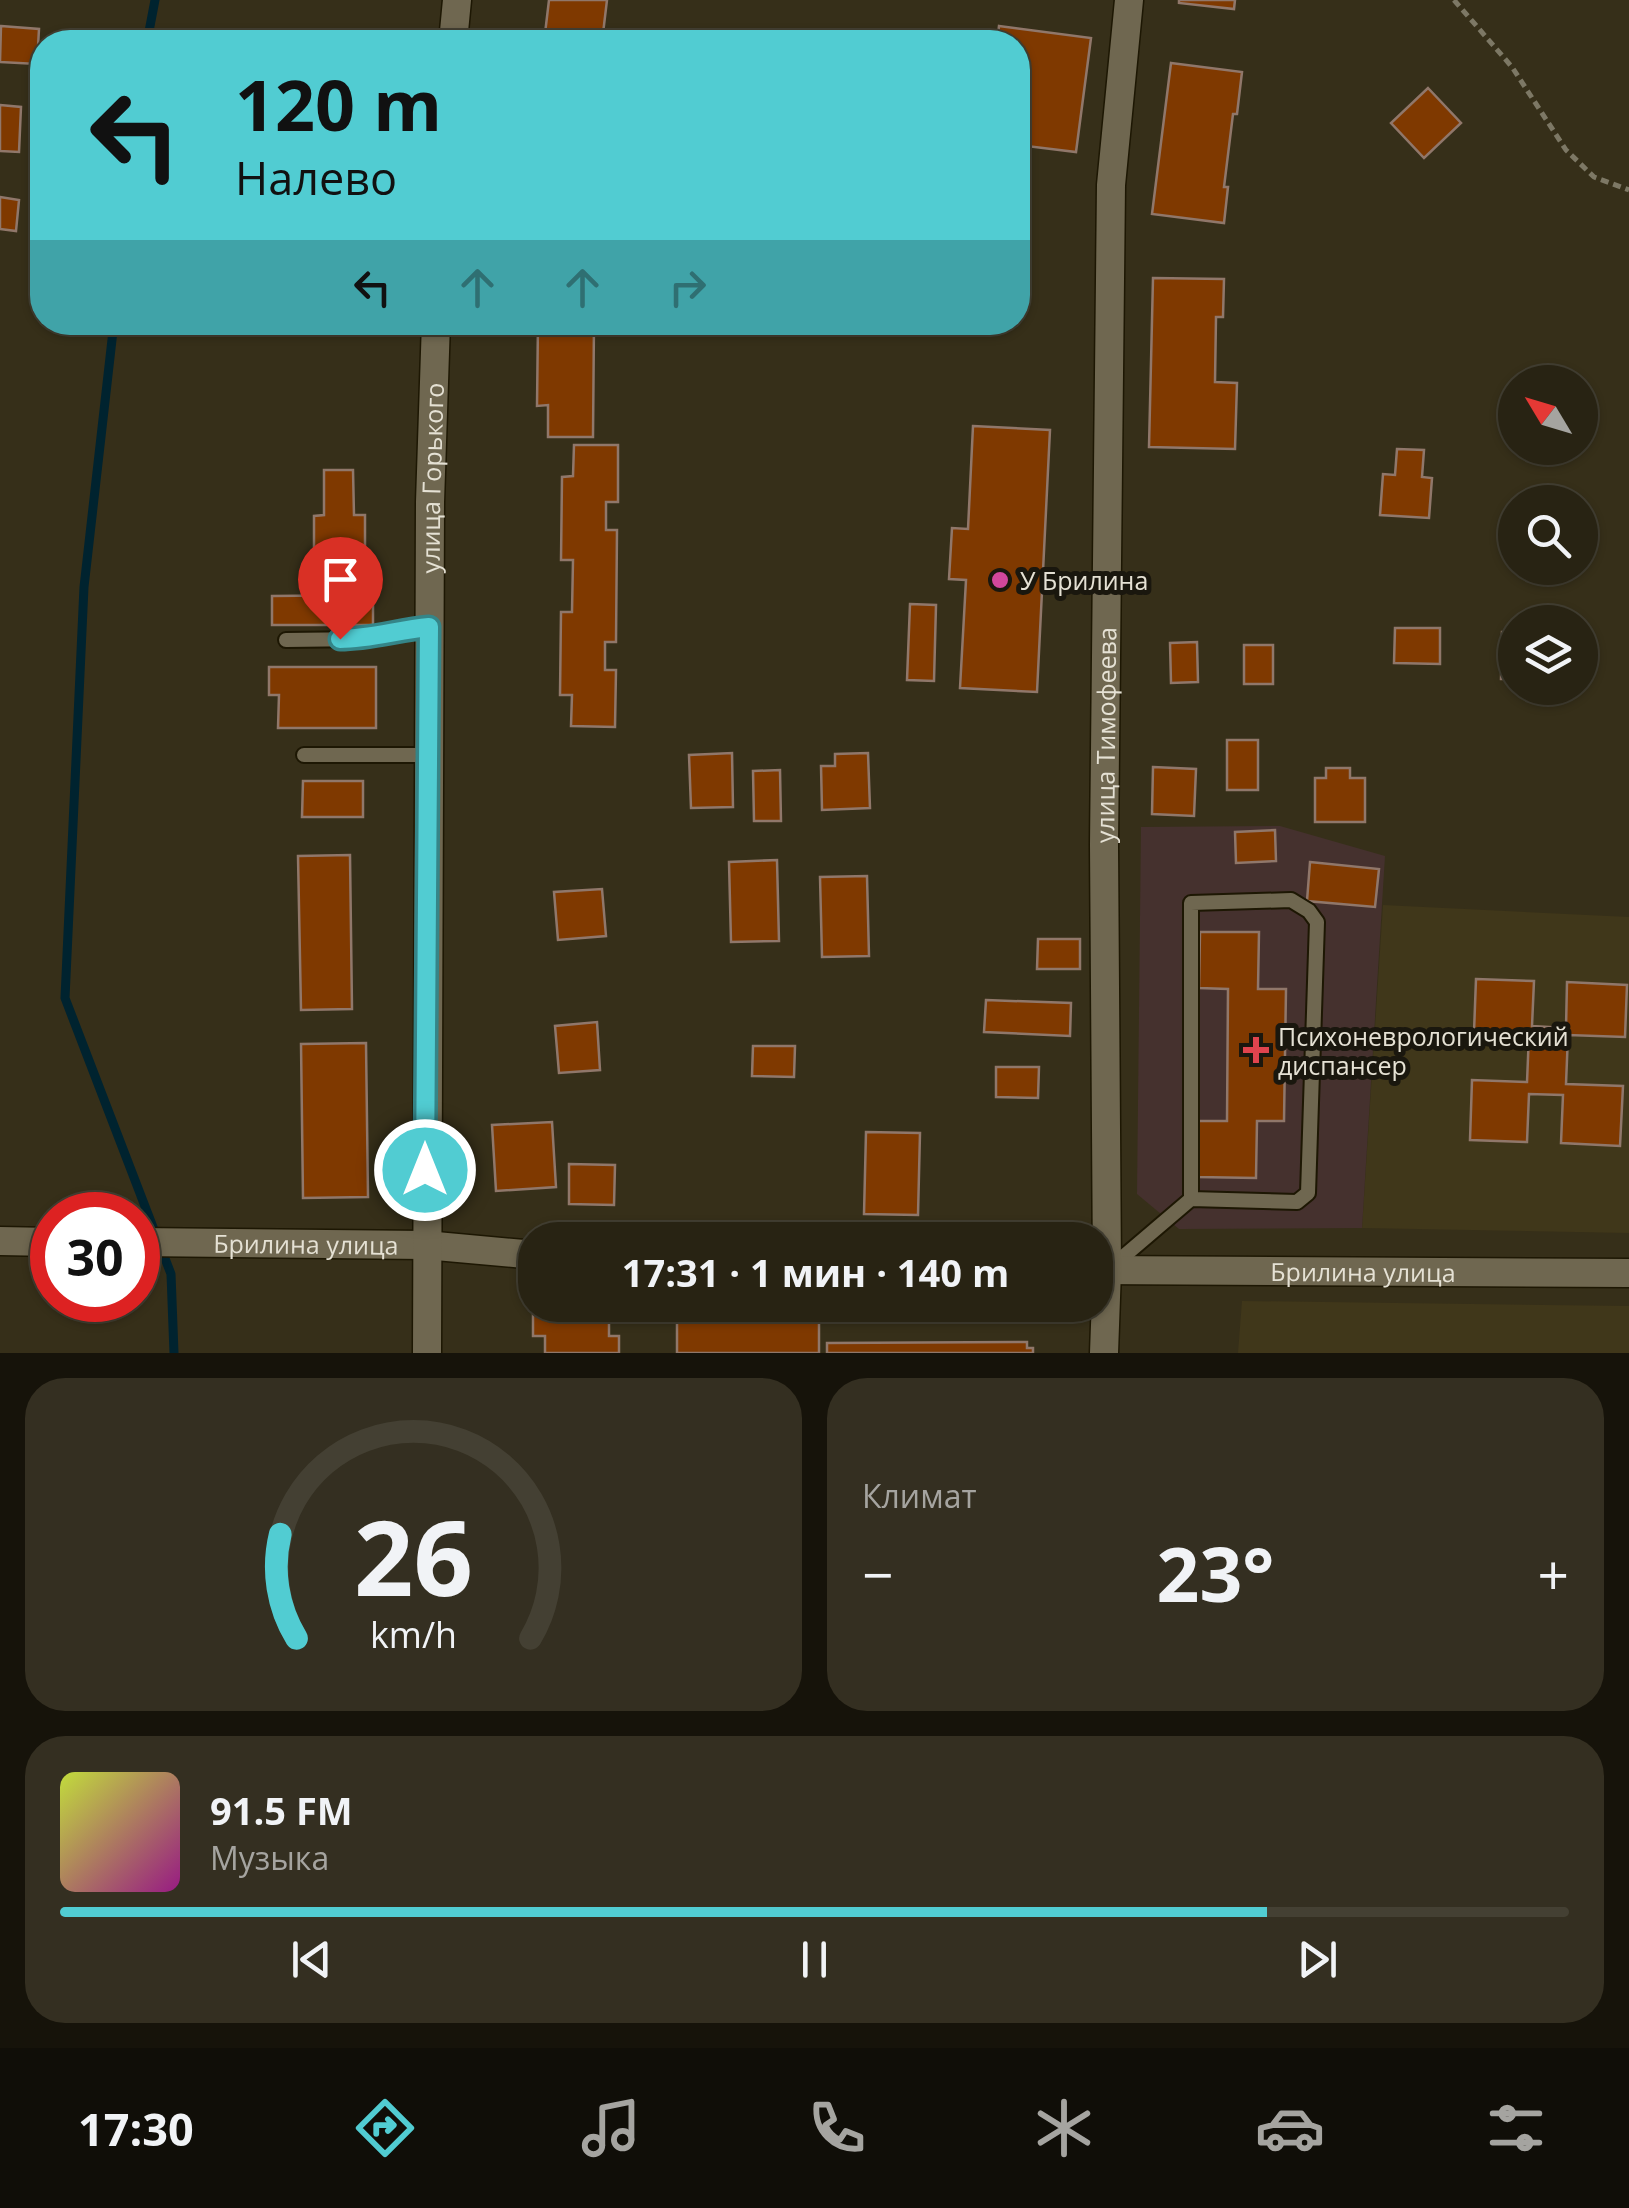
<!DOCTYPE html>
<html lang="ru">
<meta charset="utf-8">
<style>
body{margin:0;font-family:"Open Sans",sans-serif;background:#342f21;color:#f1f3f6;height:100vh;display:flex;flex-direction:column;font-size:38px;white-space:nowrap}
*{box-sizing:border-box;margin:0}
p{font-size:32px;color:#a5a4a0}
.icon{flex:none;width:55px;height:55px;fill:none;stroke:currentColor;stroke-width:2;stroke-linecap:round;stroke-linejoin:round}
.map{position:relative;height:1353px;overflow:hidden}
.panel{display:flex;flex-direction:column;gap:25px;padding:25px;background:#16130a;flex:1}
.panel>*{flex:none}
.guide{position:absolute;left:30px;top:30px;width:1000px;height:305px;border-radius:40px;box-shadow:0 2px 8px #0004,0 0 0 2px #444033;background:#51ccd2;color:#111;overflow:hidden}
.needle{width:65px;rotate:308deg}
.tools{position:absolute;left:1498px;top:365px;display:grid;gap:20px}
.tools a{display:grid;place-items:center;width:100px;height:100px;border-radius:50%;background:#282313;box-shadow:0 2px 8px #0004,0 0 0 2px #444033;font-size:50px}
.speed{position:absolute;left:30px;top:1192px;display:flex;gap:20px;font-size:50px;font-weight:700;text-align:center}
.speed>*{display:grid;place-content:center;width:130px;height:130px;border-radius:50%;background:#282313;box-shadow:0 2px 8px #0004,0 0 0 2px #444033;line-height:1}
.speed .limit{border:15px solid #d22;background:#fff;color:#111}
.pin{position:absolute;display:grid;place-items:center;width:85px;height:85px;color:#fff;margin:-102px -42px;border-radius:50% 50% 50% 0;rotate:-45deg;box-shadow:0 0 10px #0007}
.pin .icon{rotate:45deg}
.me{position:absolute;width:110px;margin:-55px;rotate:0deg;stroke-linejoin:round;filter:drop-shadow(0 0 8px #0008)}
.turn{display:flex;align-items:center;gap:35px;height:210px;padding:0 40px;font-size:45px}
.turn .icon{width:130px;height:130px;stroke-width:2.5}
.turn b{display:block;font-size:70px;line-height:85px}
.lanes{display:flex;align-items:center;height:95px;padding:0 40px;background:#0003;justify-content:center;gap:50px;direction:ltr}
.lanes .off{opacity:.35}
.big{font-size:75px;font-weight:700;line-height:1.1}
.panel .card{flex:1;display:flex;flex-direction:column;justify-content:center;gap:15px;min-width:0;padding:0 35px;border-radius:40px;background:#342f21}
.panel .dial{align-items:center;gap:0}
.dial svg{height:260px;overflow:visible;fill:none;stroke:#444033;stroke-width:7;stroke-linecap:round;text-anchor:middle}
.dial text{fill:#f1f3f6;stroke:none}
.song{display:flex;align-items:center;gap:30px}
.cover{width:120px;height:120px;border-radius:15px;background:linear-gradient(135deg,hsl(70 70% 55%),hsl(310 70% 35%))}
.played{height:10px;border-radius:5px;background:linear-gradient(90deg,#51ccd2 80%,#444033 80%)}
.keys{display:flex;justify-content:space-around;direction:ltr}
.heat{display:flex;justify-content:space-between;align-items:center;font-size:55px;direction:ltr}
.panel .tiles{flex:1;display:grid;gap:25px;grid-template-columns:1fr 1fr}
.card:last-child{grid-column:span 2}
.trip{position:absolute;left:518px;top:1222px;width:595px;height:100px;border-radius:40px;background:#282313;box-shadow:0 2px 8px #0004,0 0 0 2px #444033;font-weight:700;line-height:100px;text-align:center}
.menu{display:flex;height:160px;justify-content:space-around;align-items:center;background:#100e08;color:#a5a4a0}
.menu .icon{width:70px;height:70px}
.menu .active{color:#51ccd2}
.menu b{font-size:45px;color:#f1f3f6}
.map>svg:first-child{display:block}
.built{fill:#40371a}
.medical{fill:#45312e}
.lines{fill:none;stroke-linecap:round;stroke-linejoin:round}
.stream{stroke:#00232f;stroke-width:9}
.building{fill:#7f3900;stroke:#90776a;stroke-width:2.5}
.service-casing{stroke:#1d1703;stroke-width:18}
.minor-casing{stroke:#1d1703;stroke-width:31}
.path{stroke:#7d7865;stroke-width:5;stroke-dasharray:8 5;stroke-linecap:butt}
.service{stroke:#6f6750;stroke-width:14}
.minor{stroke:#6f6750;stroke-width:28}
.route-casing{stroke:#358588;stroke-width:25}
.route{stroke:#51ccd2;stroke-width:18}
.hotel-dot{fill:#d1479c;stroke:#1a170e;stroke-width:4}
.health-dot{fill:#e0444e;stroke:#1a170e;stroke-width:4}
.labels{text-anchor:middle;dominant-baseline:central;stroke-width:10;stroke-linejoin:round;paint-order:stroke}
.street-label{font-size:25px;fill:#e5e1d4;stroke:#1a170e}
.poi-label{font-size:25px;fill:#e5e1d4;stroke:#1a170e;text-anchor:start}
</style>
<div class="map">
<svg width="1629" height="1353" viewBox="0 0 1629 1353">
<rect width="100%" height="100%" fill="#362f19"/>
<path class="built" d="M 1383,905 L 1629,917 L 1629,1233 L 1362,1228 Z
M 1242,1301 L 1629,1306 L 1629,1353 L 1238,1353 Z"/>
<path class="medical" d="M 1280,826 L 1385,856 L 1362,1228 L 1179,1229 L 1137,1194 L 1141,827 Z"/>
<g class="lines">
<path class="stream" d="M 147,42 L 155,0
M 114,322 L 84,587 L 65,998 L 171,1274 L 174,1353"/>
</g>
<path class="building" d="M 549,0 L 607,0 L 602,42 L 544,42 Z
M 1179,0 L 1235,0 L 1234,9 L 1179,3 Z
M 1,26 L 39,29 L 37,64 L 0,62 Z
M 999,26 L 1091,38 L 1076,152 L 1018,145 L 1018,42 L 997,42 Z
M 1171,63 L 1242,72 L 1237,114 L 1233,114 L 1224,187 L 1228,187 L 1224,223 L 1152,214 Z
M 1428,88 L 1461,123 L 1424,158 L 1391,123 Z
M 0,105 L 21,107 L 19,152 L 0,151 Z
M 0,197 L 19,200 L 16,231 L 0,229 Z
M 1153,278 L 1224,279 L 1223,317 L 1216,317 L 1215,382 L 1237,383 L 1235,449 L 1149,447 Z
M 538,322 L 594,322 L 593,437 L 548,437 L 548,405 L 537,406 Z
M 973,426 L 1050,430 L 1037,692 L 960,688 L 966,580 L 949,579 L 952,528 L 968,529 Z
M 574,445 L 618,445 L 618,502 L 606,502 L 606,530 L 617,530 L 616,642 L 605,642 L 605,670 L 616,670 L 615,727 L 571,726 L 572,695 L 560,695 L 561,612 L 572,612 L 573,560 L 561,560 L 562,477 L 573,476 Z
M 1397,449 L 1424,450 L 1422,477 L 1432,478 L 1429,518 L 1380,515 L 1383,474 L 1395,475 Z
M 324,470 L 353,470 L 354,515 L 365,515 L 365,567 L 314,567 L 314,516 L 324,515 Z
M 373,595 L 373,625 L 272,625 L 272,596 Z
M 910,604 L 936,605 L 934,681 L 907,680 Z
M 1395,628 L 1440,628 L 1440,664 L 1394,663 Z
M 1502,632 L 1515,632 L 1515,679 L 1501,679 Z
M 1197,642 L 1198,682 L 1171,683 L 1170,643 Z
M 1244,645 L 1273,645 L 1273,684 L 1244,684 Z
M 269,667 L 376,667 L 376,728 L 278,728 L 279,695 L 269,695 Z
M 1227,740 L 1258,740 L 1258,790 L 1227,790 Z
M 732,753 L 733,807 L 691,808 L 689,755 Z
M 868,753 L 870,808 L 822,810 L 821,766 L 835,766 L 835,754 Z
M 1153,767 L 1196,769 L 1194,816 L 1152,814 Z
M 1326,768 L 1350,768 L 1350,778 L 1365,778 L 1365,822 L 1315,822 L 1315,778 L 1326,778 Z
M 780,770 L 781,821 L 754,821 L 753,771 Z
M 303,781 L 363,781 L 363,817 L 302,817 Z
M 1275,830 L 1276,861 L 1236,863 L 1235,832 Z
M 350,855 L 352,1009 L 301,1010 L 298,856 Z
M 777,860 L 779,941 L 731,942 L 729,862 Z
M 1310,862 L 1379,869 L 1375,907 L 1307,901 Z
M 867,876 L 869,956 L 822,957 L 820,877 Z
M 602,889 L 606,936 L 558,940 L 554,892 Z
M 1200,932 L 1259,932 L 1258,989 L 1286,989 L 1284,1121 L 1257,1121 L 1256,1178 L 1197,1177 L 1197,1121 L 1227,1121 L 1228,989 L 1199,988 Z
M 1038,939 L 1080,939 L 1080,969 L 1037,969 Z
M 1476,979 L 1534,981 L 1532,1026 L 1566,1028 L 1567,982 L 1627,985 L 1625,1037 L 1568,1035 L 1566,1084 L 1623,1086 L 1620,1146 L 1561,1143 L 1563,1095 L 1529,1094 L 1527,1142 L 1470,1140 L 1472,1080 L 1527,1082 L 1529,1034 L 1474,1032 Z
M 986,1000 L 1071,1003 L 1070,1036 L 984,1032 Z
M 597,1022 L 600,1070 L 559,1073 L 555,1026 Z
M 366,1043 L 368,1197 L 303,1198 L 301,1044 Z
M 753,1046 L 795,1046 L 794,1077 L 752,1076 Z
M 996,1067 L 1039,1067 L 1038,1098 L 996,1097 Z
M 552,1122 L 556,1187 L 496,1191 L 492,1125 Z
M 866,1132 L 920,1133 L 918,1215 L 864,1214 Z
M 569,1164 L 615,1165 L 614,1205 L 569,1204 Z
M 677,1307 L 819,1307 L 819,1353 L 677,1353 Z
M 533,1312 L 609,1312 L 609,1336 L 619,1336 L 619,1353 L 545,1353 L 545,1336 L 533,1336 Z
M 1027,1342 L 1027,1348 L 1033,1348 L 1033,1353 L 827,1353 L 827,1343 Z"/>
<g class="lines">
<g class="service-casing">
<path id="service" d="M 286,640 L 366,639 L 392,631 L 429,627
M 304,755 L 428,755
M 1110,1268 L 1191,1199 L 1297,1202 L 1308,1193 L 1317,922 L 1309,911 L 1291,900 L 1191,903 L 1191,1199"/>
</g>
<g class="minor-casing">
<g id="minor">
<path d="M 453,42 L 457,0"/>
<path d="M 0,1241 L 52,1242"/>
<path id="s1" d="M 138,1242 L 425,1245 L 535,1255"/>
<path id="s2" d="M 1095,1270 L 1629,1273"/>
<path id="s3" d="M 427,1353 L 430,502 L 436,322"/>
<path id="s4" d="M 1104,1353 L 1107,1270 L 1104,845 L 1111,185 L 1129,0"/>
</g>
</g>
<path class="path" d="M 1454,0 L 1512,67 L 1566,150 L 1594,177 L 1629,190"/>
<use href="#service" class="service"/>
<use href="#minor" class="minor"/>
</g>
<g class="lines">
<g class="route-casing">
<path id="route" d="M 340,639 C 370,639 398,630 429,627 L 425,1170"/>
</g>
<use href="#route" class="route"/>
</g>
<circle class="hotel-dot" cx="1000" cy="580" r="10"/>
<path class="health-dot" d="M1251 1035h10v10h10v10h-10v10h-10v-10h-10v-10h10z"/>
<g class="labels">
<g class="street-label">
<text stroke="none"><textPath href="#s3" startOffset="875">улица Горького</textPath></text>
<text stroke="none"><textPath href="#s4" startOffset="618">улица Тимофеева</textPath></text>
<text stroke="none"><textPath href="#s1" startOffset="168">Брилина улица</textPath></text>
<text stroke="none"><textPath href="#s2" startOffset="268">Брилина улица</textPath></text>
</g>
<g class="poi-label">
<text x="1020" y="580">У Брилина</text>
<text x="1278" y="1036">Психоневрологический<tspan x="1278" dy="29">диспансер</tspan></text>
</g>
</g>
</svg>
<div class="tools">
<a><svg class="needle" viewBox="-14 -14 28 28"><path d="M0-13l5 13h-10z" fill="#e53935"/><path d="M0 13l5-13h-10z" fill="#a5a4a0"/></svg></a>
<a><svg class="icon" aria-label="search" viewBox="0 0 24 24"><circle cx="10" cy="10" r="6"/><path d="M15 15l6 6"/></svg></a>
<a><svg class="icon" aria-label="layers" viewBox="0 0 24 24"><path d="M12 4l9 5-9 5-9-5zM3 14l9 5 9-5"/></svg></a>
</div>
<div class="speed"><div class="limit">30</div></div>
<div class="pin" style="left:340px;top:639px;background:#d93025"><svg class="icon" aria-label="arrive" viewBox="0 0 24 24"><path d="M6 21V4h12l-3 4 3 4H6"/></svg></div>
<svg class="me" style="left:425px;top:1170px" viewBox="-20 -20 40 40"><circle r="17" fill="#51ccd2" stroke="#fff" stroke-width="3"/><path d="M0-11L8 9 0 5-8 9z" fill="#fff"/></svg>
<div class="trip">17:31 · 1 мин · 140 m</div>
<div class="guide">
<div class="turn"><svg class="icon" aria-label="left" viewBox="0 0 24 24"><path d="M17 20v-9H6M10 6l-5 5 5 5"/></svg><div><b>120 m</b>Налево</div></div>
<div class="lanes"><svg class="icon" aria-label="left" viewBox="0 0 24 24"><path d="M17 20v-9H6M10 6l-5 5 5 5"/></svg><svg class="icon off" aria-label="ahead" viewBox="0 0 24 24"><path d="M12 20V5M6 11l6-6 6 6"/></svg><svg class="icon off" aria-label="ahead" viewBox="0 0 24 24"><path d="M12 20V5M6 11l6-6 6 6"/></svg><svg class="icon off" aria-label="right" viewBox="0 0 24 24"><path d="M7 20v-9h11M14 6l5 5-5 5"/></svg></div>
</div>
</div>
<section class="panel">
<div class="tiles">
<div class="card dial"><svg viewBox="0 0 100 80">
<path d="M14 69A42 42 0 1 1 86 69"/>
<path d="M14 69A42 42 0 0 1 9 37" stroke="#51ccd2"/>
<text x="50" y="56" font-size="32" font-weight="700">26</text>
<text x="50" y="72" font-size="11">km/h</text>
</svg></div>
<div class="card"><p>Климат</p>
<div class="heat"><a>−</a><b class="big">23°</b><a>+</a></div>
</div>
<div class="card">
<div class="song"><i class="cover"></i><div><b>91.5 FM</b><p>Музыка</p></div></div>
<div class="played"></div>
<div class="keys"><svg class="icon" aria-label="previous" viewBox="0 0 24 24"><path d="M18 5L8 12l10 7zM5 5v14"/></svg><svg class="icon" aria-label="pause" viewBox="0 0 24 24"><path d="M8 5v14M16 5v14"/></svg><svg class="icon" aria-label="next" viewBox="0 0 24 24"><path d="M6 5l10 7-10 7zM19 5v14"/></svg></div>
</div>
</div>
</section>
<nav class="menu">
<b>17:30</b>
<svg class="icon active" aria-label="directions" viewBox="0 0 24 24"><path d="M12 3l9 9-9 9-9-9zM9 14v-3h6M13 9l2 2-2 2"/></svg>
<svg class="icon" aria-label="music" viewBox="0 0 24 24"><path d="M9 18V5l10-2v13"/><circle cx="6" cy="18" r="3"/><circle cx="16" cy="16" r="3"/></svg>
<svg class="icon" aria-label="phone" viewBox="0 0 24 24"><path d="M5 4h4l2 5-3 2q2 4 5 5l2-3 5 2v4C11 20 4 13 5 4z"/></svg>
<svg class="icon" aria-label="climate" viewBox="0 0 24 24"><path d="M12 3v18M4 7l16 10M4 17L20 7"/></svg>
<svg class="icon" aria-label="car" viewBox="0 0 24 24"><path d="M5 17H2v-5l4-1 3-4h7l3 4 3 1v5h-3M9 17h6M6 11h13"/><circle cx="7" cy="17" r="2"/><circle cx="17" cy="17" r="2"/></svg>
<svg class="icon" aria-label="filters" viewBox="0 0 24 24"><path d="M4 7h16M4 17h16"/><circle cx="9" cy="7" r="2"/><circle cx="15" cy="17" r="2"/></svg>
</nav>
